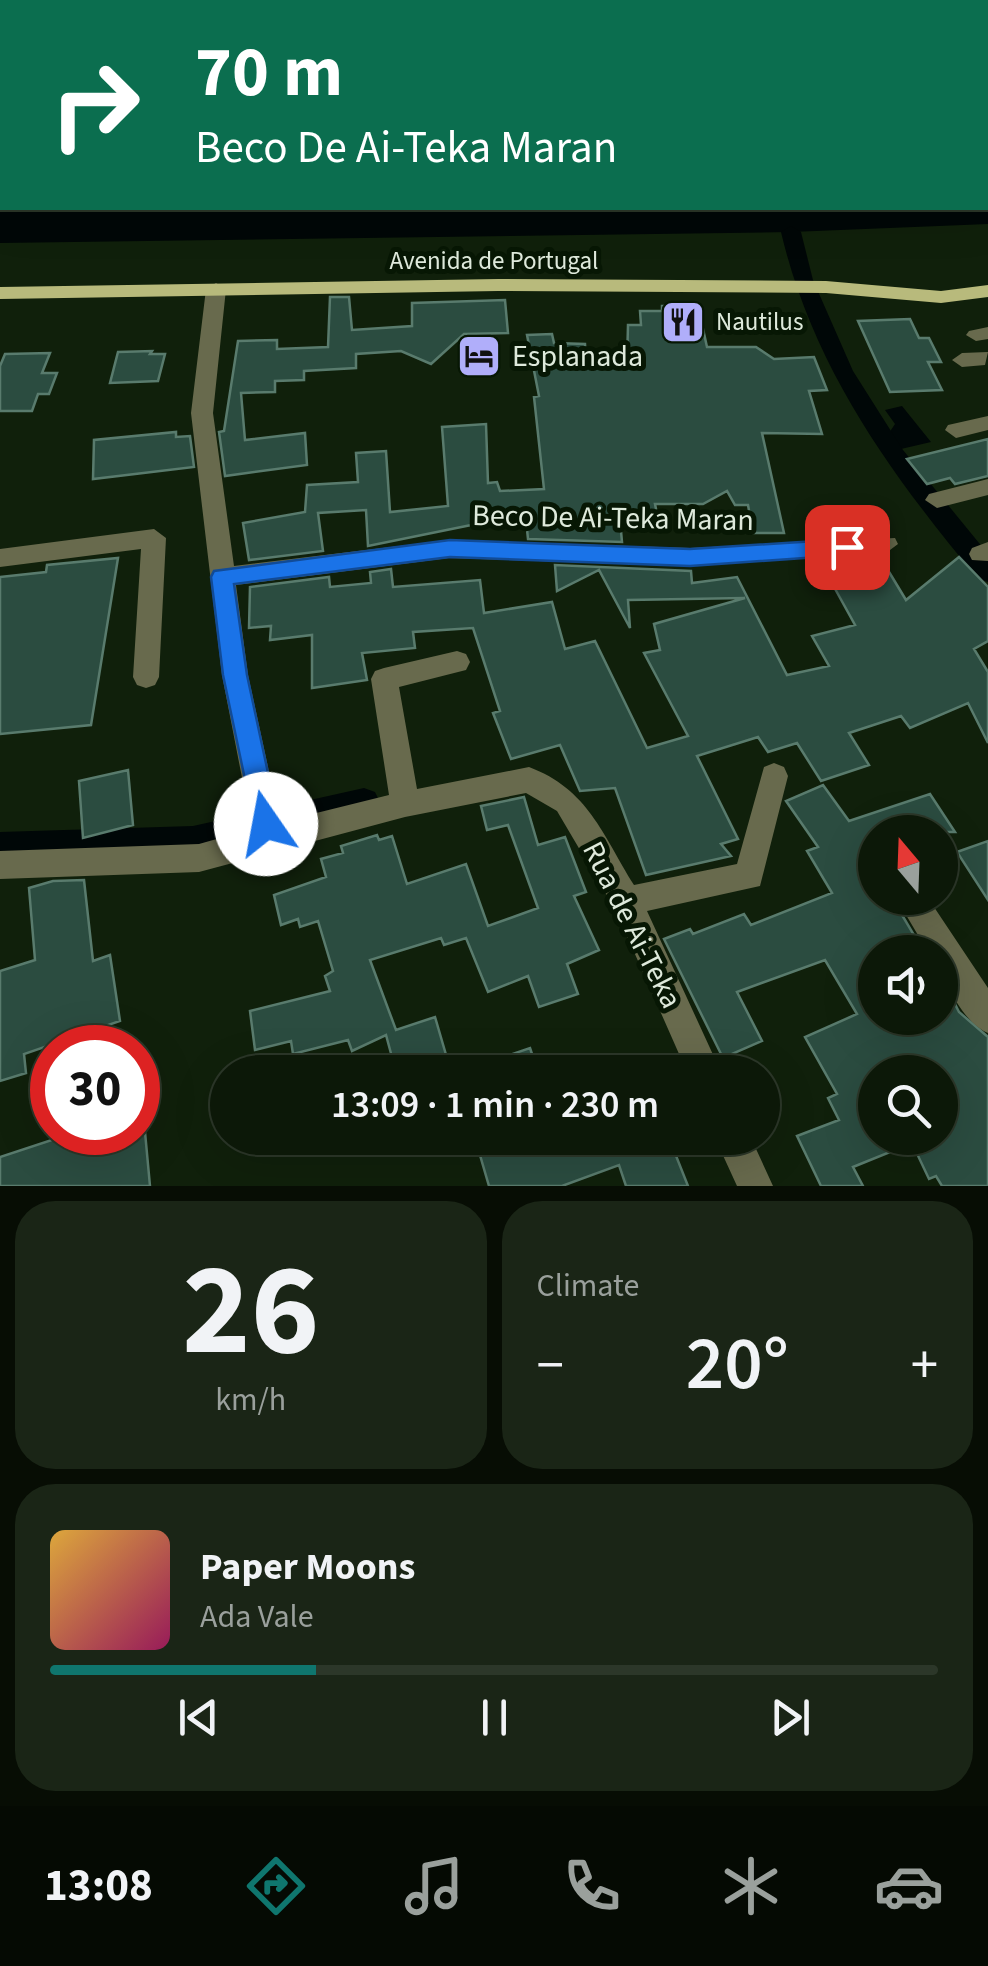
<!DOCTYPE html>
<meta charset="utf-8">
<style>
body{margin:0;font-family:"Source Sans 3",sans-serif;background:#1a2516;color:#f1f3f6;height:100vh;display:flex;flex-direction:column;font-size:38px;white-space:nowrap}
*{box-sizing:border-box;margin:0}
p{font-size:32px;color:#9aa09c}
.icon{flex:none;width:55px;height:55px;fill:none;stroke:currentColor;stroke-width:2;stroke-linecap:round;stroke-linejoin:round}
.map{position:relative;height:1186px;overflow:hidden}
.details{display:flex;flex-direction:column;gap:15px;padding:15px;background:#070d04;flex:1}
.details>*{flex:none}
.top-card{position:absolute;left:0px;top:0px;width:990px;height:210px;box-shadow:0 10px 40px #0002,0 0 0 2px #2c3729;background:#0b6e4f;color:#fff;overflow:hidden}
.needle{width:65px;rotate:341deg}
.buttons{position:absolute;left:858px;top:815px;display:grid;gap:20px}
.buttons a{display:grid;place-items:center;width:100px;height:100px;border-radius:50%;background:#0c1808;box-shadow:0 10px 40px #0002,0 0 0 2px #2c3729;font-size:50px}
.speed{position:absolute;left:30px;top:1025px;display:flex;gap:20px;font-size:50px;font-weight:700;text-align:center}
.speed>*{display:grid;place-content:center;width:130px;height:130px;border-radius:50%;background:#0c1808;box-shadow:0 10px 40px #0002,0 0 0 2px #2c3729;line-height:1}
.speed .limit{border:15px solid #d22;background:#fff;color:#111}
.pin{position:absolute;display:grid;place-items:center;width:85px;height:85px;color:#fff;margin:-42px;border-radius:20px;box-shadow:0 5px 15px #0006}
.me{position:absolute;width:110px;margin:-55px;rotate:348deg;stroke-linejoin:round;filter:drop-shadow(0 0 8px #0008)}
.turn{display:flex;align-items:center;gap:35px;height:210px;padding:0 30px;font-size:45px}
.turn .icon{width:130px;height:130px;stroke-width:2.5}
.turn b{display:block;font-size:70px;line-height:85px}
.big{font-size:75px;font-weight:600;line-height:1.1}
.details .tile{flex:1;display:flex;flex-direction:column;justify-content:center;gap:15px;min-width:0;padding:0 35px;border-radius:40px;background:#1a2516}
.details .dial{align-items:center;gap:0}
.dial b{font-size:130px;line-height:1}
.song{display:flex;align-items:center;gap:30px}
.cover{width:120px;height:120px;border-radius:15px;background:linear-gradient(135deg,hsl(40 70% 55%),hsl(330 70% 35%))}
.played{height:10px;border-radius:5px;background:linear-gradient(90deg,#0f766e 30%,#2c3729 30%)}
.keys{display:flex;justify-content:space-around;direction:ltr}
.heat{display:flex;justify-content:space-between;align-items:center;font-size:55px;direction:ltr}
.details .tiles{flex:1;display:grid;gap:15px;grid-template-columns:1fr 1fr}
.tile:last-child{grid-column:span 2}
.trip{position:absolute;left:210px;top:1055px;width:570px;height:100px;border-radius:50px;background:#0c1808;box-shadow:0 10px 40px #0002,0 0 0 2px #2c3729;font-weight:600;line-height:100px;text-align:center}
.menu{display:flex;height:160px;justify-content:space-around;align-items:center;background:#050a03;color:#9aa09c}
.menu .icon{width:70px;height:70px}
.menu .selected{color:#0f766e}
.menu b{font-size:45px;color:#f1f3f6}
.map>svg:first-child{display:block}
.water{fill:#000707;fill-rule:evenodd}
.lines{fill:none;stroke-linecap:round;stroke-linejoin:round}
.canal{fill:#000707;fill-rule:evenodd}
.building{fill:#2b4c40;stroke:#597b6d;stroke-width:2.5;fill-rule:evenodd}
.minor{fill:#686a4d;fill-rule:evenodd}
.major{fill:#b8ba7c;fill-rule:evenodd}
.route{fill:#1a73e8;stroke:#114b97;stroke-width:2.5}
.labels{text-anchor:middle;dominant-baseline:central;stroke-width:10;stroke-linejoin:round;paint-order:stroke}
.far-street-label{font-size:25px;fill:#dee9db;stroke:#071704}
.far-poi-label{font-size:25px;fill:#dee9db;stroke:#071704;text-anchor:start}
.poi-label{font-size:30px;fill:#dee9db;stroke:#071704;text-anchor:start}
.street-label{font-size:30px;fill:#dee9db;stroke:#071704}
</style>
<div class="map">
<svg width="988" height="1186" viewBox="0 0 988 1186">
<rect width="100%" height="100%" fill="#10200b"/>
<path class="water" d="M 0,0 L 988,0 L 988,224 L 791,232 L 0,243 ZM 2,2 L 988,2 L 988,208 L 2,208 Z
M 902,406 L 931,442 L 901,449 L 889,433 L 895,424 L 885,410 Z"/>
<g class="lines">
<path class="canal" d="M 791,226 L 801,232 L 813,280 L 853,371 L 903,450 L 988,554 L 988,582 L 978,579 C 891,474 813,368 781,232 Z
M 364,788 L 375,792 L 380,802 L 375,812 L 193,856 L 0,862 L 0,832 L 193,826 Z"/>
</g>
<path class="building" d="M 330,297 L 349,297 L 352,330 L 412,326 L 412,303 L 505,300 L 508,333 L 464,334 L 431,364 L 401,351 L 356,354 L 356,368 L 304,371 L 304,380 L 275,381 L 275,392 L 241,393 L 245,440 L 305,433 L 307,465 L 225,476 L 219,432 L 224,431 L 238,341 L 277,340 L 277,349 L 328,347 Z
M 662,306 L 698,306 L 707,347 L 756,347 L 774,359 L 814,357 L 827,390 L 809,391 L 822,434 L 762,433 L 784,533 L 753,533 L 748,505 L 735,505 L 727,491 L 703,504 L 655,504 L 658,519 L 620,520 L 622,542 L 528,539 L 525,510 L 478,513 L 481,523 L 368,546 L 366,510 L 318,513 L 323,551 L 249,560 L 243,523 L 305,512 L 307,485 L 358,482 L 356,453 L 386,451 L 390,512 L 448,506 L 442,427 L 486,424 L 488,483 L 497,482 L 500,491 L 544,489 L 534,397 L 539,396 L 527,335 L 552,334 L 554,343 L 585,344 L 586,363 L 627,362 L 628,325 L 641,325 L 640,311 L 662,311 Z
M 910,319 L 919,338 L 929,338 L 941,362 L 928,362 L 942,390 L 890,392 L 858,321 Z
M 152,351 L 150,354 L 165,354 L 158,381 L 110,383 L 118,352 Z
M 50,353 L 42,373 L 57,373 L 49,394 L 38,394 L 32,411 L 0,411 L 0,366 L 5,354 Z
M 176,432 L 176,437 L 190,436 L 194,467 L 93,479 L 94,440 Z
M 988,439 L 988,476 L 955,484 L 950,478 L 927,484 L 907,459 Z
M 880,557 L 906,600 L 959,557 L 988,587 L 988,641 L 974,649 L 988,672 L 988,743 L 968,703 L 910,728 L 901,716 L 849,733 L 869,765 L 821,781 L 797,743 L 768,752 L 758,737 L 697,756 L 738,839 L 721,844 L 731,856 L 646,875 L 615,788 L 580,791 L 560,745 L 511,759 L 493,713 L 500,711 L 473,628 L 413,632 L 415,648 L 362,653 L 367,680 L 312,688 L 312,635 L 270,640 L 271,626 L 249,628 L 250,587 L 329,577 L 330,587 L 371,583 L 370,572 L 391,569 L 393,587 L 480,580 L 484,613 L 552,602 L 565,649 L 595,641 L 647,748 L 688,736 L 644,653 L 660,650 L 654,624 L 745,598 L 628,600 L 630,628 L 599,570 L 557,591 L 555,565 L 691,571 L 692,583 L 737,577 L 787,675 L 829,666 L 812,636 L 855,625 L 823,567 Z
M 118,558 L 91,725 L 0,734 L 0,577 L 46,572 L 47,565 Z
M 128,770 L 133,825 L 83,838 L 79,781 Z
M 823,785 L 849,821 L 930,794 L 955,832 L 875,832 L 875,898 L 892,898 L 924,952 L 875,952 L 875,1018 L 940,1018 L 942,978 L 959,1012 L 988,1037 L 988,1186 L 942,1186 L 936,1176 L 929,1179 L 912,1143 L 853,1167 L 863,1186 L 821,1186 L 797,1136 L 839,1120 L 828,1098 L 837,1094 L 805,1037 L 857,1014 L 825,960 L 737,992 L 762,1041 L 723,1058 L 664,939 L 690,929 L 693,934 L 744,914 L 751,925 L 832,893 L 807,851 L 818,847 L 786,801 ZM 875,1072 L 940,1072 L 940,1138 L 875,1138 Z
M 524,797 L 538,845 L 565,837 L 586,892 L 574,896 L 599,950 L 567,964 L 578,994 L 539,1007 L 528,976 L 488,992 L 466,938 L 444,945 L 441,938 L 370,960 L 396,1030 L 435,1017 L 451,1072 L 396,1072 L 386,1035 L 352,1051 L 348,1040 L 293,1054 L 291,1041 L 255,1050 L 250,1011 L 330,991 L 325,976 L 333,971 L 318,921 L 300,927 L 298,919 L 281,925 L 274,895 L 326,877 L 321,859 L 343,853 L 341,846 L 377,835 L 379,840 L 392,836 L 407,884 L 466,864 L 488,926 L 538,908 L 508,825 L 487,830 L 481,806 Z
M 988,841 L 988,900 L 957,852 Z
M 84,880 L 93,961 L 110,955 L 120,1021 L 24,1054 L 26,1073 L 0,1081 L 0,971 L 35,960 L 29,888 L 53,881 Z
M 530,1048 L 538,1072 L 469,1072 L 468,1069 Z
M 76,1132 L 145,1132 L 150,1186 L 0,1186 L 0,1157 Z
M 475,1138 L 669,1138 L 688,1186 L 626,1186 L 619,1165 L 562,1186 L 489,1186 Z"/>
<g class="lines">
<path class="minor" d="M 216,283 L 226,289 L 213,413 L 234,566 L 449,540 L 690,548 L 895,538 L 898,544 L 886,553 L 690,566 L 449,558 L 236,585 L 248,675 L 280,822 L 389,795 L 371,679 L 375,671 L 384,668 L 457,651 L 466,654 L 470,662 L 466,670 L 399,687 L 417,789 L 529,767 C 588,789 603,835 634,885 L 737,864 L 764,767 L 774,763 L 784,767 L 788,776 L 760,886 L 647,911 L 721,1072 L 687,1072 L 616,911 L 557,811 L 526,793 L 405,817 L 199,872 L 0,879 L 0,851 L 199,844 L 252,829 L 222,675 L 191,413 L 206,289 Z
M 988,327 L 988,339 L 976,341 L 966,335 L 969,331 Z
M 988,352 L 985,365 L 962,367 L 952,360 L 962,353 Z
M 988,416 L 988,430 L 956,438 L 945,430 L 948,425 Z
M 988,479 L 988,495 L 937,508 L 925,500 L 929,494 Z
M 154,529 L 166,538 L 159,677 L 155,685 L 146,688 L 137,685 L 133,677 L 141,549 L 0,567 L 0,549 Z
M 988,542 L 988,561 L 972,560 L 969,554 L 972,548 Z
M 896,898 L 928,898 L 988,988 L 988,1033 C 963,1023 940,978 940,952 L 928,952 Z
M 715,1138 L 751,1138 L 773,1186 L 737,1186 Z"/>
<path class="major" d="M 498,279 L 826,281 L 941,291 L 988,285 L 988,297 L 941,303 L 826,293 L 498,291 L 0,299 L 0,287 Z"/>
</g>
<path class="route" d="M 847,539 L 858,547 L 847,555 L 690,566 L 450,557 L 234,584 L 247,675 L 279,824 L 275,832 L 266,836 L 256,832 L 223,675 L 211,577 L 214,571 L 450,540 L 690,549 Z"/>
<defs>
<g id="restaurant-square" transform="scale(2.25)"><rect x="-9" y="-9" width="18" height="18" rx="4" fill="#b0aefa" stroke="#071704"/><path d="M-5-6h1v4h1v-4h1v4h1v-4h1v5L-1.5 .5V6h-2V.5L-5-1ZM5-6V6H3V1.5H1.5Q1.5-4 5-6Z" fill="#111"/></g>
<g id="hotel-square" transform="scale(2.25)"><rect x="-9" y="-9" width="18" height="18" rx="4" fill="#b0aefa" stroke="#071704"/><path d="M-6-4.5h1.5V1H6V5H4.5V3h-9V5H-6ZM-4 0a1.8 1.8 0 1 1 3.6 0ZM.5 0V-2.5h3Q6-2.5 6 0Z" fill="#111"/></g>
</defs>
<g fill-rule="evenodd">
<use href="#restaurant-square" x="683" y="322"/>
<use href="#hotel-square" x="479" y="356"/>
</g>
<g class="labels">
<g class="far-street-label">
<text x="494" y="261">Avenida de Portugal</text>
</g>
<g class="far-poi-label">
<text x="716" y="322">Nautilus</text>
</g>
<g class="poi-label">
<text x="512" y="356">Esplanada</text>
</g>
<g class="street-label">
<text transform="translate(613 518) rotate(1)">Beco De Ai-Teka Maran</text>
<text transform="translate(632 925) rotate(63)">Rua de Ai-Teka</text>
</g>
</g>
</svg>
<div class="buttons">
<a><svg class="needle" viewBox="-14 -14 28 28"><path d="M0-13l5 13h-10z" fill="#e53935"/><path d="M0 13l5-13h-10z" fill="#9aa09c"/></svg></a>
<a><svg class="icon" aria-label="sound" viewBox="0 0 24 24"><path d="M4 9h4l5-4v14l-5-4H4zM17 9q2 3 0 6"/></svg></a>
<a><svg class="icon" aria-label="search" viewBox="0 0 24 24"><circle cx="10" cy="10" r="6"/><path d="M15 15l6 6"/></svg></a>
</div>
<div class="speed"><div class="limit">30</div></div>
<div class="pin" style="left:847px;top:547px;background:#d93025"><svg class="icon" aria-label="arrive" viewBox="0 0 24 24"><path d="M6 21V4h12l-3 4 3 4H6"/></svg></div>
<svg class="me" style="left:266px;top:824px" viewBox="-20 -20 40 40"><circle r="19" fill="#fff"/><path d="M0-13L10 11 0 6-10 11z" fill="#1a73e8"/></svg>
<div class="trip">13:09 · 1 min · 230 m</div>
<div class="top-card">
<div class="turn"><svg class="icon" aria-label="right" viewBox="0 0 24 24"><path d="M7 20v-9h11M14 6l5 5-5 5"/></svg><div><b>70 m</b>Beco De Ai-Teka Maran</div></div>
</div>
</div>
<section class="details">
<div class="tiles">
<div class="tile dial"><b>26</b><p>km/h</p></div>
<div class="tile"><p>Climate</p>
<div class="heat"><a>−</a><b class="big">20°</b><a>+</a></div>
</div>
<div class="tile">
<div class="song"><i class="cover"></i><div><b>Paper Moons</b><p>Ada Vale</p></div></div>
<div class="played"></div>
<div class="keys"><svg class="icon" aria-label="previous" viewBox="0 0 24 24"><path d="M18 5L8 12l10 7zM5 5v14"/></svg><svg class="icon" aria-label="pause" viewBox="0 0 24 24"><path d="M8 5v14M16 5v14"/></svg><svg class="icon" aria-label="next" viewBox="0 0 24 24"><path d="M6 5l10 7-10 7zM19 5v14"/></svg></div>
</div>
</div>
</section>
<nav class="menu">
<b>13:08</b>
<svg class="icon selected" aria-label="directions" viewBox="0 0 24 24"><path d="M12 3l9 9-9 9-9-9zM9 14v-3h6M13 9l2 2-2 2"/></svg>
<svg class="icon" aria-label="music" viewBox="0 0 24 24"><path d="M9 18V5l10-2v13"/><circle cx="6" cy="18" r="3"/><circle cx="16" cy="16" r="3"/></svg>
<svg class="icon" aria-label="phone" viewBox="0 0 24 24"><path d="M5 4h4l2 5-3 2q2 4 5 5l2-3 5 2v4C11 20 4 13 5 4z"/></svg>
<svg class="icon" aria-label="climate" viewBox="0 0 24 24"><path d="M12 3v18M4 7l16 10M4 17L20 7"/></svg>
<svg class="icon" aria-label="car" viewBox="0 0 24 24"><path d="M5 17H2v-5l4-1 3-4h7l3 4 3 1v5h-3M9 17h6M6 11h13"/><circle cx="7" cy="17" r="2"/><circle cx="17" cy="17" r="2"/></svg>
</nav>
